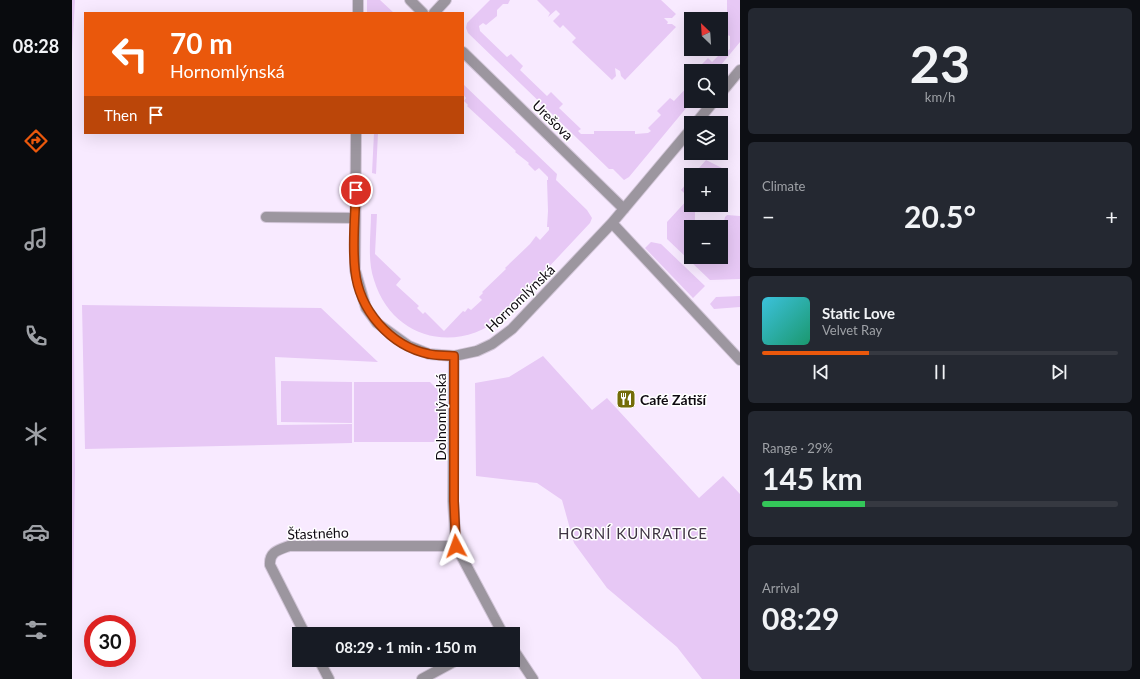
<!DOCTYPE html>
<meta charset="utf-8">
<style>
body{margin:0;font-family:Lato,sans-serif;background:#242831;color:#f1f3f6;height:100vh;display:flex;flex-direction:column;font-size:15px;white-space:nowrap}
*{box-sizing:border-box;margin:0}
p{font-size:13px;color:#9ea1a6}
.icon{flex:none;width:22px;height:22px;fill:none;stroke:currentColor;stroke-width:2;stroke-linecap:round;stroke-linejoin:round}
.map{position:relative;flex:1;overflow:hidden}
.panel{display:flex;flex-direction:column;gap:8px;padding:8px;background:#0d0f14;width:400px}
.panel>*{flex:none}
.top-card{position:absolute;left:12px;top:12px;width:380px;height:122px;border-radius:0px;box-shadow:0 4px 16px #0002;background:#ea580c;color:#fff;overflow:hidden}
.needle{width:26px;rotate:335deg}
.tools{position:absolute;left:612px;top:12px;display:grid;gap:8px}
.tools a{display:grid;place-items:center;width:44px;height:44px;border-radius:0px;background:#171b24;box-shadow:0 4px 16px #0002;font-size:20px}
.speed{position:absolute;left:12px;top:615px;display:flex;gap:8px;font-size:20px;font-weight:700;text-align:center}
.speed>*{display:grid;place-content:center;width:52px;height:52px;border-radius:50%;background:#171b24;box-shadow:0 4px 16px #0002;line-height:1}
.speed .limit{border:6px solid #d22;background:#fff;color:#111}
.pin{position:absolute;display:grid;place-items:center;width:34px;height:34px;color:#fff;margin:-17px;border:2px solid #fff;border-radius:50%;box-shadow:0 1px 4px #0007}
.me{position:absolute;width:44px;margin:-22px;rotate:356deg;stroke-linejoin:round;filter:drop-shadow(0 0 3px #0008)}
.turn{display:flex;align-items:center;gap:14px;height:84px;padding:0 20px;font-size:18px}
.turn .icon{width:52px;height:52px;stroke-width:2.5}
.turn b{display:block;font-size:28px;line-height:34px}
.then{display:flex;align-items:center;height:38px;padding:0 20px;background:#0003;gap:8px;font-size:15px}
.big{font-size:30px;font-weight:700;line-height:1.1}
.panel .widget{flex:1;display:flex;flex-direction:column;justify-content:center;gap:6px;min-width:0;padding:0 14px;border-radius:6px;background:#242831}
.panel .dial{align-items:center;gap:0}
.dial b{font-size:52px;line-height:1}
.song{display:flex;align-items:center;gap:12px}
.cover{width:48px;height:48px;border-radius:6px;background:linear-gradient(135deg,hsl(190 70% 55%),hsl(160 70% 35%))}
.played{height:4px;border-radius:2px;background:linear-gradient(90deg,#ea580c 30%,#363941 30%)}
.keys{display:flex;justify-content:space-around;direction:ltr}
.heat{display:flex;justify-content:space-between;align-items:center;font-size:22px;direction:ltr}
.charge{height:6px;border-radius:3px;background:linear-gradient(90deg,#34c759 29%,#363941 0)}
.trip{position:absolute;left:220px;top:627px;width:228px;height:40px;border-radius:0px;background:#171b24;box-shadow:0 4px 16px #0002;font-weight:700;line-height:40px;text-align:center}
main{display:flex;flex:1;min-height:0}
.tabs{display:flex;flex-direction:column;width:72px;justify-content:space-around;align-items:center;background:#090b0e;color:#9ea1a6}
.tabs .icon{width:28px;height:28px}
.tabs .active{color:#ea580c}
.tabs b{font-size:18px;color:#f1f3f6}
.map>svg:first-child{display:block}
.green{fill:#e7c8f5;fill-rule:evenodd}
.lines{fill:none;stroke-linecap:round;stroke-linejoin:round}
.minor-casing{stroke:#d3c6d9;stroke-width:12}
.minor{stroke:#9c969f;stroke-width:10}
.route-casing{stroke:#983908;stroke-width:10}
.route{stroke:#ea580c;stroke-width:7}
.labels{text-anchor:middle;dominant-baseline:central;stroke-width:3;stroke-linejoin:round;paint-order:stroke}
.street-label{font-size:14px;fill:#0f0a11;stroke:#fff}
.poi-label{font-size:14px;font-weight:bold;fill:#0f0a11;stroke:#fff;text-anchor:start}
.neighbourhood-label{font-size:15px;letter-spacing:1px;fill:#3f3444;stroke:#fff}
</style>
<main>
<nav class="tabs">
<b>08:28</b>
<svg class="icon active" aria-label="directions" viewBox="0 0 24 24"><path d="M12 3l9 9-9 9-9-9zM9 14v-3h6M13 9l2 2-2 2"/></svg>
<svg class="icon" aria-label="music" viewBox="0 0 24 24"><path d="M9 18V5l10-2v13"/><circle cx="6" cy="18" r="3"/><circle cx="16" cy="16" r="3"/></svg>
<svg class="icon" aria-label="phone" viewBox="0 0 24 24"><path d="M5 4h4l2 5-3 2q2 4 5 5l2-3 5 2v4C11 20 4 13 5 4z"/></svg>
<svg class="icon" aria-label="climate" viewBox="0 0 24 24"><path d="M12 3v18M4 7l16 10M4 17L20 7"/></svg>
<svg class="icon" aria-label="car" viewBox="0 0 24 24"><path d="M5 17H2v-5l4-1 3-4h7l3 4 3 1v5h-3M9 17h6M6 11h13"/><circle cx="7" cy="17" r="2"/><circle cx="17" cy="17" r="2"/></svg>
<svg class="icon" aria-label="filters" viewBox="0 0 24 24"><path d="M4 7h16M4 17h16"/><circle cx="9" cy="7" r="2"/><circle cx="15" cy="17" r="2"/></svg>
</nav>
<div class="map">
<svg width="668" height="679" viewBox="0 0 668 679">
<rect width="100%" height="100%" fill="#f8eaff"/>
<path class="green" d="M 0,0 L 3,0 L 0,54 Z
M 295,0 L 308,0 L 322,13 L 295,13 Z
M 418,0 L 438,0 L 436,4 L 431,4 L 425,10 L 425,16 L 414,25 L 411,23 L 407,26 L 408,31 L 435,57 L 439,54 L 451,66 L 448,70 L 475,96 L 479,92 L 491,104 L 487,108 L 509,129 L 506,131 L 509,134 L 522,134 L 522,131 L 563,131 L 563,134 L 576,133 L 579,131 L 576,128 L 589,115 L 585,111 L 598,98 L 602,101 L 619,83 L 620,101 L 557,177 L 552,180 L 541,169 L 537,169 L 396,33 L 394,28 L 395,23 Z
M 465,0 L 589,0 L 604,14 L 600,18 L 592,18 L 596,22 L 595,24 L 600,24 L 604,27 L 553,80 L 549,76 L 548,71 L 543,68 L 544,76 L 540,80 L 500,42 L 504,38 L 491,25 L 488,28 L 481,21 L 488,14 L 484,10 L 476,17 L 478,13 Z
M 655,0 L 668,0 L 668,42 L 644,71 L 623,71 L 636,58 L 640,62 L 653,49 L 655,51 L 658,49 L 658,36 L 655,35 Z
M 391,84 L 485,174 L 484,180 L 515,210 L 520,218 L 518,223 L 430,317 C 384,355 320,339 302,280 C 295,260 299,234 299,214 L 305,214 L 303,254 L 329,279 L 324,285 L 347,306 L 345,308 L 351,314 L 353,312 L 372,331 L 391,311 L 393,312 L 396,308 L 399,310 L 410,300 L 407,297 L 411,293 L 410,292 L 434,269 L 433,268 L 458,244 L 464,236 L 468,240 L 477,230 L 477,227 L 475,227 L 476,211 L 475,180 L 476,180 L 476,177 L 467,168 L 463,171 L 456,164 L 457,163 L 443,152 L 444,151 L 395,106 L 396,105 L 392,101 L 394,98 L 391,94 Z
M 0,89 L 3,472 L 0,659 Z
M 302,133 L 306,133 L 304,174 L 300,173 Z
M 634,160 L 654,170 L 654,174 L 621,175 Z
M 619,178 L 619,205 L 623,205 L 623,222 L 652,221 L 653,217 L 655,215 L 668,216 L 668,279 L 638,280 L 595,239 L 595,222 L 617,198 L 609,190 ZM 619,227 L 649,227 L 649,257 L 619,257 Z
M 579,242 L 589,244 L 633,286 L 621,298 L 573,248 Z
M 668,296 L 668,307 L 642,309 L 638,304 L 644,297 Z
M 10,305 L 249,308 L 306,362 L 203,357 L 205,425 L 280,424 L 280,443 L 13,449 Z
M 471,356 L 520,410 L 535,398 L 627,498 L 651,476 L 668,494 L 668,679 L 630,679 L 605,647 L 535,588 L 502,543 L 490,500 L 465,483 L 404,476 L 403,383 L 437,377 Z
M 209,381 L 280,382 L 280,423 L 209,422 Z
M 282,382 L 358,382 L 366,390 L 366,442 L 282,442 Z"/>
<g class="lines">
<g class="minor-casing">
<path id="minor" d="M 338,0 L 351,13
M 286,13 L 286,0
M 362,13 L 374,0
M 391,52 L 552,209
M 649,93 L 668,70
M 624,123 L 642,101
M 284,133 L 283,270 L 294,308 L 305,323 L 337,346 L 357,354 L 382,356 L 405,351 L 420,344 L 440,329 L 540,223 L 619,129
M 194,217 L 283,218
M 540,223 L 668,360
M 382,356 L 381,501 L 384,546 L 431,634
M 233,634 L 198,565 C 197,552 206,550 217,546 L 384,546
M 441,649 L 461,679
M 247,660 L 257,679
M 350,679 L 385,660"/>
</g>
<use href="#minor" class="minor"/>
</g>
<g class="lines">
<g class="route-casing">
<path id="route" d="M 284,190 C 283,216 280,244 283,270 C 287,310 318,346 357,354 C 365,356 374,355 382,356 L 382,501 L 384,546"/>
</g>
<use href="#route" class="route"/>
</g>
<defs>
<g id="restaurant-square" transform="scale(1)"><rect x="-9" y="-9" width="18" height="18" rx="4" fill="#736c09" stroke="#fff"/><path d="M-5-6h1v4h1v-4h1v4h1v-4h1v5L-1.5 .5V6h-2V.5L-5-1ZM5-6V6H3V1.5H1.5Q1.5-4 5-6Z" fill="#fff"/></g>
</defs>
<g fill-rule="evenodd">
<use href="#restaurant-square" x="554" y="399"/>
</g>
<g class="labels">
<g class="street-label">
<text transform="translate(481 120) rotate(44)">Urešova</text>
<text transform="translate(448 298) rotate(-44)">Hornomlýnská</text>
<text transform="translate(368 417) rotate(-90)">Dolnomlýnská</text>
<text transform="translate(246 533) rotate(-2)">Šťastného</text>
</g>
<g class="poi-label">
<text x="568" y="399">Café Zátiší</text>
</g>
<g class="neighbourhood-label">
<text x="561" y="533">HORNÍ KUNRATICE</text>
</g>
</g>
</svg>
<div class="tools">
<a><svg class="needle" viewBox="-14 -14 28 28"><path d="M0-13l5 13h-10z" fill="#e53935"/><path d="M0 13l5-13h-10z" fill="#9ea1a6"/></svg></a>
<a><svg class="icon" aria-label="search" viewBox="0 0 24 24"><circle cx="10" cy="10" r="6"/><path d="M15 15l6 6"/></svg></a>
<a><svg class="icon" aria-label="layers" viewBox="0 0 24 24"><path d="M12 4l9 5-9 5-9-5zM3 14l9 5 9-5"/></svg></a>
<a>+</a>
<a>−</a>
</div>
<div class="speed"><div class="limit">30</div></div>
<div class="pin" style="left:284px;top:190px;background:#d93025"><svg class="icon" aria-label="arrive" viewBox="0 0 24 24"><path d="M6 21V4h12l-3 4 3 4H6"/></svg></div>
<svg class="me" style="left:384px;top:546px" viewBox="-20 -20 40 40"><path d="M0-17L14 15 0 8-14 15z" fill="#ea580c" stroke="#fff" stroke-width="4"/></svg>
<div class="trip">08:29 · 1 min · 150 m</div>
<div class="top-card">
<div class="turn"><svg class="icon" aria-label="left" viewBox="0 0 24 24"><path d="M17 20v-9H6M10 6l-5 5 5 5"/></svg><div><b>70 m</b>Hornomlýnská</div></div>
<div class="then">Then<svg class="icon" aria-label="arrive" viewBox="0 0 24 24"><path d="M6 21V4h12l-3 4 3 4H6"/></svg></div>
</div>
</div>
<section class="panel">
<div class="widget dial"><b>23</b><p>km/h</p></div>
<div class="widget"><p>Climate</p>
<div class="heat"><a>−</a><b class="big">20.5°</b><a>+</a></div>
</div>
<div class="widget">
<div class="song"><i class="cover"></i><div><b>Static Love</b><p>Velvet Ray</p></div></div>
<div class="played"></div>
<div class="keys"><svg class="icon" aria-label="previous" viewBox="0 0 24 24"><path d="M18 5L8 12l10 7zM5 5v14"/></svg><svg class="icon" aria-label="pause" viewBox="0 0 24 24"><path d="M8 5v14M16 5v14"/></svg><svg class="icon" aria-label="next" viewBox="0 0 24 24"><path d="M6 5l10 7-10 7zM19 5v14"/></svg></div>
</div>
<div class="widget"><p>Range · 29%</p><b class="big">145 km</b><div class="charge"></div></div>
<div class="widget"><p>Arrival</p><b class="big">08:29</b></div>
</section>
</main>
